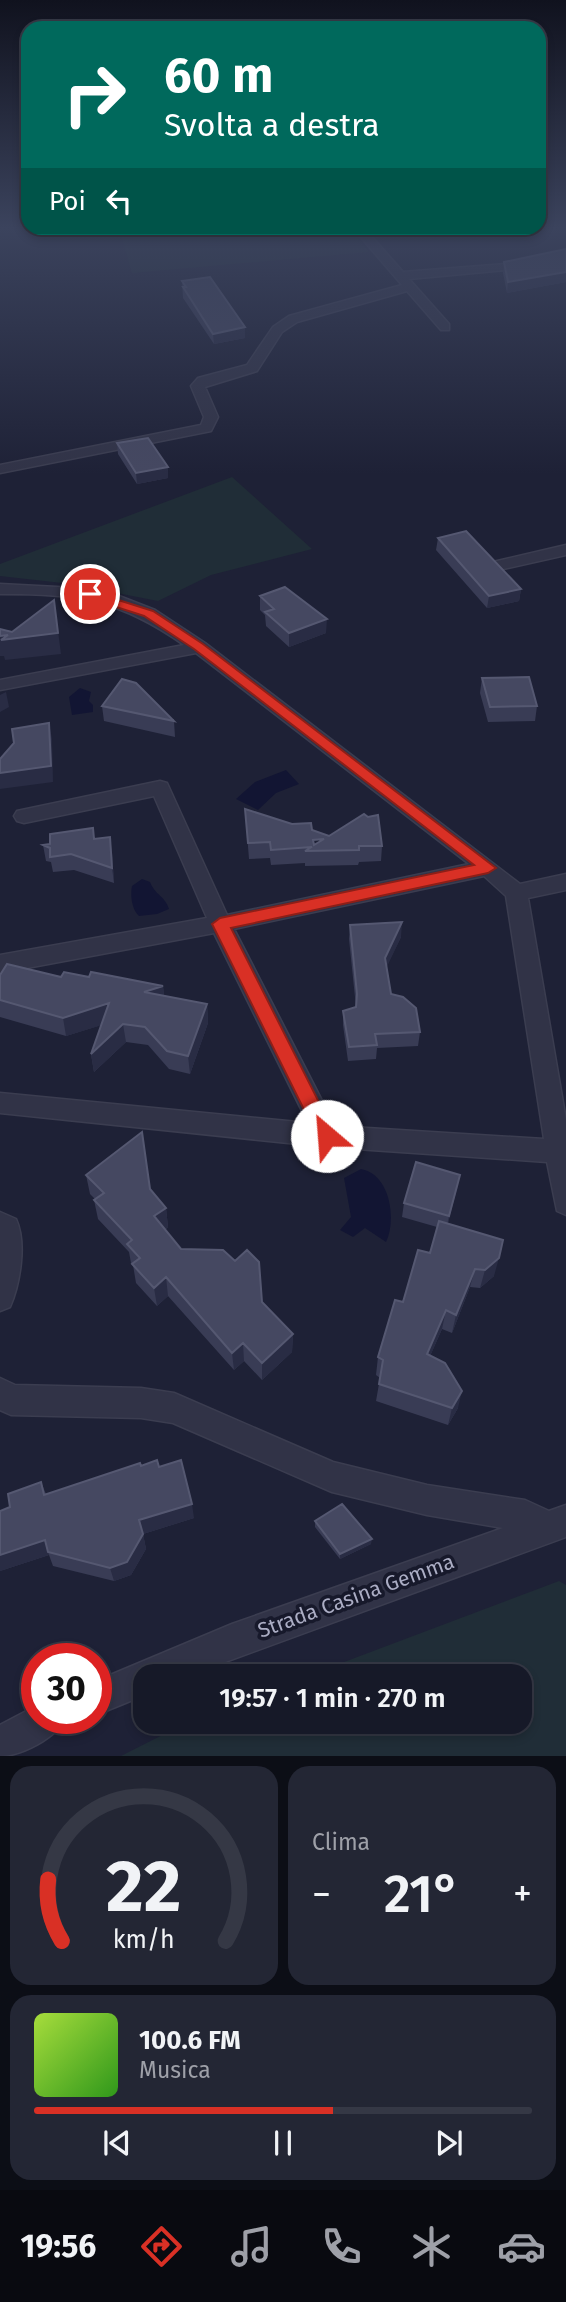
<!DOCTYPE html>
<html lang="it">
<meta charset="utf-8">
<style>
body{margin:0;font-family:"Fira Sans",sans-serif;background:#232634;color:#f1f3f6;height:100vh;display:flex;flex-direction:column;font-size:26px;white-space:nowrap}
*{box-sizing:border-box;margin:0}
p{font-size:23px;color:#9ea0a8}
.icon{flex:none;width:38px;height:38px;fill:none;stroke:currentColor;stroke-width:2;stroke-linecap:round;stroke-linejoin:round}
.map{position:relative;height:1756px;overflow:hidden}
.drawer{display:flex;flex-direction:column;gap:10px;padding:10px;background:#0c0e16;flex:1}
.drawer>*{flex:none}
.top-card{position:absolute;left:21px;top:21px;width:525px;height:214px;border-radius:21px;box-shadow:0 4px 10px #0003,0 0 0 2px #353845;background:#00695c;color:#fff;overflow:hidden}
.speed{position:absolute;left:21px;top:1643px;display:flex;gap:14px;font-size:35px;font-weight:700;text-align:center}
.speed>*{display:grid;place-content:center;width:91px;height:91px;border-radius:50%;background:#161928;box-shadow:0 4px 10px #0003,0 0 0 2px #353845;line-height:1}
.speed .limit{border:10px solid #d22;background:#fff;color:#111}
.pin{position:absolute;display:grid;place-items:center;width:60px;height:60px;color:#fff;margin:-30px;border:4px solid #fff;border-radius:50%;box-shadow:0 2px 7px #0007}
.me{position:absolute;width:77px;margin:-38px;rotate:333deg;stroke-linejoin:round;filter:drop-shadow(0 0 5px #0008)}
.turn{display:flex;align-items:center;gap:24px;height:147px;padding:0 28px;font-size:32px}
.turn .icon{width:91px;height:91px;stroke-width:2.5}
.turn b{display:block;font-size:49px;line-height:60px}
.then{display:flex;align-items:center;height:66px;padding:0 28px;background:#0003;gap:14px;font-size:26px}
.big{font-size:52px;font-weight:600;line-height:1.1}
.drawer .card{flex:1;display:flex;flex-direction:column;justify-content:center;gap:10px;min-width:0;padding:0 24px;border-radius:21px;background:#232634}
.drawer .dial{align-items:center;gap:0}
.dial svg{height:182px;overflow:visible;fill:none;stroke:#353845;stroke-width:7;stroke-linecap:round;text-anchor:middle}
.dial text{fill:#f1f3f6;stroke:none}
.song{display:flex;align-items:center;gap:21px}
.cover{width:84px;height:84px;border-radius:10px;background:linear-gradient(135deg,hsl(80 70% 55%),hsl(110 70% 35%))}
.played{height:7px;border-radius:4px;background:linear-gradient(90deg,#d93025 60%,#353845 60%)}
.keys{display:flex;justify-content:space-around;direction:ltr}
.heat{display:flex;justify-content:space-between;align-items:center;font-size:38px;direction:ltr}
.drawer .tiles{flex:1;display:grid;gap:10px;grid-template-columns:1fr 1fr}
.card:last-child{grid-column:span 2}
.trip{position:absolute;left:133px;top:1664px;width:399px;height:70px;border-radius:21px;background:#161928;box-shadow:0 4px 10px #0003,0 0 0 2px #353845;font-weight:600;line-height:70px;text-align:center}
.dock{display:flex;height:112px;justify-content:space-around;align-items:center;background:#090a10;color:#9ea0a8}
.dock .icon{width:49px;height:49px}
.dock .current{color:#d93025}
.dock b{font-size:32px;color:#f1f3f6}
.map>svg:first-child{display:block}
.green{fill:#202d37}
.water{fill:#121533}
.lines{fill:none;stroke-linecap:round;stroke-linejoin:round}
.minor-casing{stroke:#3b3d50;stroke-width:3}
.minor{fill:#313347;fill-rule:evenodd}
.wall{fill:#393c55;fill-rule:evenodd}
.shaded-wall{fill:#292c44}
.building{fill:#454861;stroke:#555871;stroke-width:2;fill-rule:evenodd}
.route{fill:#d93025;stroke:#8d1f18;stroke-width:2}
.labels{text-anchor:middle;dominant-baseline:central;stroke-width:7;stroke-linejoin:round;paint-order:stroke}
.near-street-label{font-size:21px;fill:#abadc4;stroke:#17192b}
</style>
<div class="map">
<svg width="566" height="1756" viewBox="0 0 566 1756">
<rect width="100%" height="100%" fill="#1e2136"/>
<path class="green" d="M 119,228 L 350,228 L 369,252 L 132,273 Z
M 232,477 L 312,549 L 211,575 L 158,601 L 71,584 L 0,576 L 0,564 Z
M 559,1581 L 566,1585 L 566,1756 L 121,1756 L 188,1722 L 520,1722 L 520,1676 L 307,1676 Z"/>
<path class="water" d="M 80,688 L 91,692 L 89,701 L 93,705 L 93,712 L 72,715 L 69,697 Z
M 286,770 L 299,784 L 276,793 L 258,810 L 236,799 L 255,782 Z
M 142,879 L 150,882 C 154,894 166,897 169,909 L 157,914 L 139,916 C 132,910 130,896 132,886 Z
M 361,1169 C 390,1174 397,1219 386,1242 L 365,1228 L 353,1237 L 340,1230 L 351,1217 L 344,1178 Z"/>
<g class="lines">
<g class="minor-casing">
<path id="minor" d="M 353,228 L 364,228 L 403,272 L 506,264 L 512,267 L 506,270 L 409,279 L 449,324 L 449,330 L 441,330 L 407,291 L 297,322 L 282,332 L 257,371 L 205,387 L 218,417 L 211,431 L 0,473 L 0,465 L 201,425 L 204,417 L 191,386 L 198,378 L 247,365 L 273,327 L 289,316 L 402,285 Z
M 566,545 L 566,555 L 499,570 L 491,565 L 493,562 Z
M 0,584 L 76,588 L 119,596 L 155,610 L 205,643 L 520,884 L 566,874 L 566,890 L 528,898 L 566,1120 L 566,1215 L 557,1211 L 547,1162 L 327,1147 L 0,1113 L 0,1093 L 308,1123 L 214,933 L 0,973 L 0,955 L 207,918 L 154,796 L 24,823 L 17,821 L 14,816 L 17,811 L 160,781 L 167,783 L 227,915 L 469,864 L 196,653 L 0,690 L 0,680 L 184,645 C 119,599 78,594 0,594 ZM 484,876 L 506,896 L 544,1139 L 335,1126 L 234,929 Z
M 0,1212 L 16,1219 C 27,1243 20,1284 10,1307 L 0,1311 Z
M 0,1378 L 15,1385 L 141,1388 L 174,1393 L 333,1462 L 427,1485 L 525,1500 L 549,1511 L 566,1505 L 566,1537 L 187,1676 L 145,1676 L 145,1695 L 96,1715 L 96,1681 L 232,1624 L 503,1528 L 427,1515 L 332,1492 L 173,1423 L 141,1418 L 11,1415 L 0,1410 Z
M 36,1706 L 37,1718 L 65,1718 C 57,1738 21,1756 0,1756 L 0,1725 Z"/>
</g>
<use href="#minor" class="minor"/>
</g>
<path class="wall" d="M 566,249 L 566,282 L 507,293 L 503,273 L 504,262 Z
M 182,281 L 245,327 L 245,338 L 214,344 L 183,298 Z
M 117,443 L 168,478 L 137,484 L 118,454 Z
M 438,538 L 521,589 L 519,601 L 487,608 L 436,550 Z
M 260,596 L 326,633 L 289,647 L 266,626 L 265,615 L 260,610 Z
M 482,678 L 537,706 L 535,721 L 488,722 L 480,693 Z
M 102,706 L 174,721 L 175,737 L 104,721 Z
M 245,809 L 329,836 L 382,846 L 381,861 L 359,862 L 358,865 L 305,866 L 305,863 L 271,865 L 270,858 L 249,859 ZM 324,839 L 314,845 L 313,840 Z
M 94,839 L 112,852 L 114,883 L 74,870 L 53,872 L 51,862 L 46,861 L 43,845 Z
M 350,925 L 401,937 L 386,967 L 391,994 L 420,1032 L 418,1046 L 377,1048 L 376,1059 L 348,1061 L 343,1025 L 343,1011 L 356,1007 L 349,939 Z
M 0,975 L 61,977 L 89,977 L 163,986 L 164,996 L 207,1004 L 208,1023 L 190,1074 L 169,1069 L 148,1045 L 126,1042 L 94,1072 L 91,1054 L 101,1025 L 66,1036 L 0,1017 Z
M 86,1175 L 150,1189 L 166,1208 L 168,1227 L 165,1230 L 181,1249 L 262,1302 L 293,1334 L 292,1352 L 262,1380 L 244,1361 L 234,1370 L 168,1296 L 157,1306 L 136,1283 L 133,1265 L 131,1263 L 129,1252 L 98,1219 L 94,1200 L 95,1199 L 90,1194 Z
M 460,1175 L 448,1223 L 494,1276 L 480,1288 L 470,1287 L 452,1333 L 442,1329 L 430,1356 L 458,1408 L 448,1425 L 376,1401 L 380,1378 L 376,1375 L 378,1357 L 403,1302 L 430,1253 L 437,1227 L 402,1217 L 404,1203 Z
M 141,1466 L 159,1467 L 194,1518 L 143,1534 L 146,1549 L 131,1575 L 114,1581 L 53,1566 L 49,1555 L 0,1571 L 0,1511 L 10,1507 L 41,1482 L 46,1494 Z
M 315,1521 L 371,1544 L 340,1559 L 315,1527 Z"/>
<path class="shaded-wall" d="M 566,272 L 566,282 L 507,293 L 508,282 Z
M 245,327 L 245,338 L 214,344 L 213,334 Z
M 168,467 L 168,478 L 137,484 L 136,473 Z
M 521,589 L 519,601 L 487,608 L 489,596 Z
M 54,600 L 61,654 L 5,660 L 4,656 L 0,656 L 0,636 L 8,635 Z
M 327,619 L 326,633 L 289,647 L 289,633 Z
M 6,692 L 9,707 L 0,712 L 0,695 Z
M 49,723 L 52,739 L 53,782 L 0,789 L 0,773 Z
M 110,837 L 112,852 L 114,883 L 112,868 Z
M 402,922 L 401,937 L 384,973 L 385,958 Z
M 163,986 L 165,1005 L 144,992 Z
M 109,1003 L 112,1022 L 66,1036 L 63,1018 Z
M 207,1004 L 208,1023 L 190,1074 L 188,1056 Z
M 123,1024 L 126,1042 L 94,1072 L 91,1054 Z
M 460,1175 L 457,1189 L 446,1230 L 449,1216 Z
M 166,1208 L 168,1227 L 157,1236 L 154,1216 Z
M 499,1258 L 494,1276 L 480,1288 L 485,1270 Z
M 475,1269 L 470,1287 L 452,1333 L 456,1315 Z
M 166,1277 L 168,1296 L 157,1306 L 154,1288 Z
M 446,1310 L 442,1329 L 423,1372 L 427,1354 Z
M 293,1334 L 292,1352 L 262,1380 L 262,1363 Z
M 243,1343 L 244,1361 L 234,1370 L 232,1353 Z
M 462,1391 L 458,1408 L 448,1425 L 452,1408 Z
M 192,1504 L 194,1518 L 143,1534 L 139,1520 Z
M 143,1534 L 146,1549 L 131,1575 L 114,1581 L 110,1568 Z
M 372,1539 L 371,1544 L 340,1559 L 340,1554 Z
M 45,1540 L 49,1555 L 0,1571 L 0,1555 Z"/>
<path class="building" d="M 566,249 L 566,272 L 508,282 L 504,262 Z
M 210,277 L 245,327 L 213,334 L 183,287 L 186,287 L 182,281 Z
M 148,438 L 168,467 L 136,473 L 117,443 Z
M 466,531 L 521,589 L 489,596 L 438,538 Z
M 285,587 L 327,619 L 289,633 L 265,612 L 274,609 L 260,596 Z
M 54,600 L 58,633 L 1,640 L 8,635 L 0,636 L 0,629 L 12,632 Z
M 529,677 L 537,706 L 490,707 L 482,678 Z
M 122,679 L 136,683 L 174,721 L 102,706 Z
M 49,723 L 51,766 L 0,773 L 0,759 L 14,743 L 12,729 Z
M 245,809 L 292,824 L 311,823 L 312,830 L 329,836 L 364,814 L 368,817 L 378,815 L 382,846 L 359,846 L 359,850 L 305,851 L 312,847 L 271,850 L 270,842 L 248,843 ZM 324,839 L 314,845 L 313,840 Z
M 93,828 L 94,839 L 110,837 L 112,868 L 71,854 L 50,857 L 50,848 L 43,845 L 50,844 L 50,834 Z
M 402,922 L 385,958 L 391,994 L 403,997 L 416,1008 L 420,1032 L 375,1034 L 377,1045 L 349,1047 L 343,1011 L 356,1007 L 357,994 L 350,925 Z
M 7,964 L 61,977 L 64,972 L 89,977 L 91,972 L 163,986 L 144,992 L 207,1004 L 188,1056 L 167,1051 L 145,1027 L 123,1024 L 91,1054 L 109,1003 L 63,1018 L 0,1000 L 0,975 Z
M 142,1132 L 150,1189 L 166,1208 L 154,1216 L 181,1249 L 223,1250 L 235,1261 L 247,1250 L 259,1262 L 262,1302 L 293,1334 L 262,1363 L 243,1343 L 232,1353 L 166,1277 L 154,1288 L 132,1264 L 140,1258 L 127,1244 L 132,1240 L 94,1200 L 104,1193 L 86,1175 Z
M 416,1162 L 460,1175 L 449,1216 L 404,1203 Z
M 439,1221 L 503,1240 L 499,1258 L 485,1270 L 475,1269 L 456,1315 L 446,1310 L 427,1354 L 445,1363 L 462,1391 L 452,1408 L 379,1384 L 383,1360 L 378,1357 L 395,1300 L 403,1302 L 418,1250 L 430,1253 Z
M 157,1460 L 159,1467 L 181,1460 L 192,1504 L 139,1520 L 143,1534 L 127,1562 L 110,1568 L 48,1552 L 45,1540 L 0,1555 L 0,1511 L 10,1507 L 8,1494 L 41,1482 L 44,1495 L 140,1463 L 141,1466 Z
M 342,1504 L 372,1539 L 340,1554 L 315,1521 Z"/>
<linearGradient id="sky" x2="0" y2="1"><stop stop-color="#10121e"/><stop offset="0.48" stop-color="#3b435d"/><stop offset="1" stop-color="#3b435d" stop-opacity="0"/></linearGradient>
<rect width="566" height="474" fill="url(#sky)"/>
<path class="route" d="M 90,591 L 153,611 L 203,644 L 496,868 L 488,873 L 231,928 L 336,1136 L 333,1142 L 320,1142 L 212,924 L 220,918 L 474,865 L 194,649 L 144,616 L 85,597 L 85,592 Z"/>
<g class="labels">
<g class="near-street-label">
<text transform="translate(356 1596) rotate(-20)">Strada Casina Gemma</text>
</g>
</g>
</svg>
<div class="speed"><div class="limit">30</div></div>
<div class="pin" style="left:90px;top:594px;background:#d93025"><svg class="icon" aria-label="arrive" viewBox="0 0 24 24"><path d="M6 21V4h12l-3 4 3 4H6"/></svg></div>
<svg class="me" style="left:327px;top:1136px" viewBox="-20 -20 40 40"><circle r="19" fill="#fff"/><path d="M0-13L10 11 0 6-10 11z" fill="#d93025"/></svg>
<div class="trip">19:57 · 1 min · 270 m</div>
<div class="top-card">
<div class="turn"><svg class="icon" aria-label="right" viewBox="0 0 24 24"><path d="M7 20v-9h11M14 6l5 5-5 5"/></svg><div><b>60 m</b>Svolta a destra</div></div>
<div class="then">Poi<svg class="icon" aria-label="left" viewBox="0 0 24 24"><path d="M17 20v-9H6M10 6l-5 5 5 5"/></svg></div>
</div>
</div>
<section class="drawer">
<div class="tiles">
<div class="card dial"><svg viewBox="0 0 100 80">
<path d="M14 69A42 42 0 1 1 86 69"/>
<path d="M14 69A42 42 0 0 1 8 42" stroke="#d93025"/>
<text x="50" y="56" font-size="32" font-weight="700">22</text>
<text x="50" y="72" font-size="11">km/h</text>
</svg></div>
<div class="card"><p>Clima</p>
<div class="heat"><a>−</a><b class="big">21°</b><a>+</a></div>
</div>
<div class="card">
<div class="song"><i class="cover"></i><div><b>100.6 FM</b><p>Musica</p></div></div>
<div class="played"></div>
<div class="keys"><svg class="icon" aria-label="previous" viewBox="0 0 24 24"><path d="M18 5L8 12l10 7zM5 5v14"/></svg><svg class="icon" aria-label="pause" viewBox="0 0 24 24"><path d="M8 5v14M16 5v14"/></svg><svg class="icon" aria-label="next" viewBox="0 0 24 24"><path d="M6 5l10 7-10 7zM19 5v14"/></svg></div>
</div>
</div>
</section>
<nav class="dock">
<b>19:56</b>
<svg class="icon current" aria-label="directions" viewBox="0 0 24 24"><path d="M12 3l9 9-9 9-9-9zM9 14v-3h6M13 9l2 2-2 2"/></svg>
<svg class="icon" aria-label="music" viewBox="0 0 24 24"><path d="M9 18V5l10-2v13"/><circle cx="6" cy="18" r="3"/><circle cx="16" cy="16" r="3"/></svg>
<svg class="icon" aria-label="phone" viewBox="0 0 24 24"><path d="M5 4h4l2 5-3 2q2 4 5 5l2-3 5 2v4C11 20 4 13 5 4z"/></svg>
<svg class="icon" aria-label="climate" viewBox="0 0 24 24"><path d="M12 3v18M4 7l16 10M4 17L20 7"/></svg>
<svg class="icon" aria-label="car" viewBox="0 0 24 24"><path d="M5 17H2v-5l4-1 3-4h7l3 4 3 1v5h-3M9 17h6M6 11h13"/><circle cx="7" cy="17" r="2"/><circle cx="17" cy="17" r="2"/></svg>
</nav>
